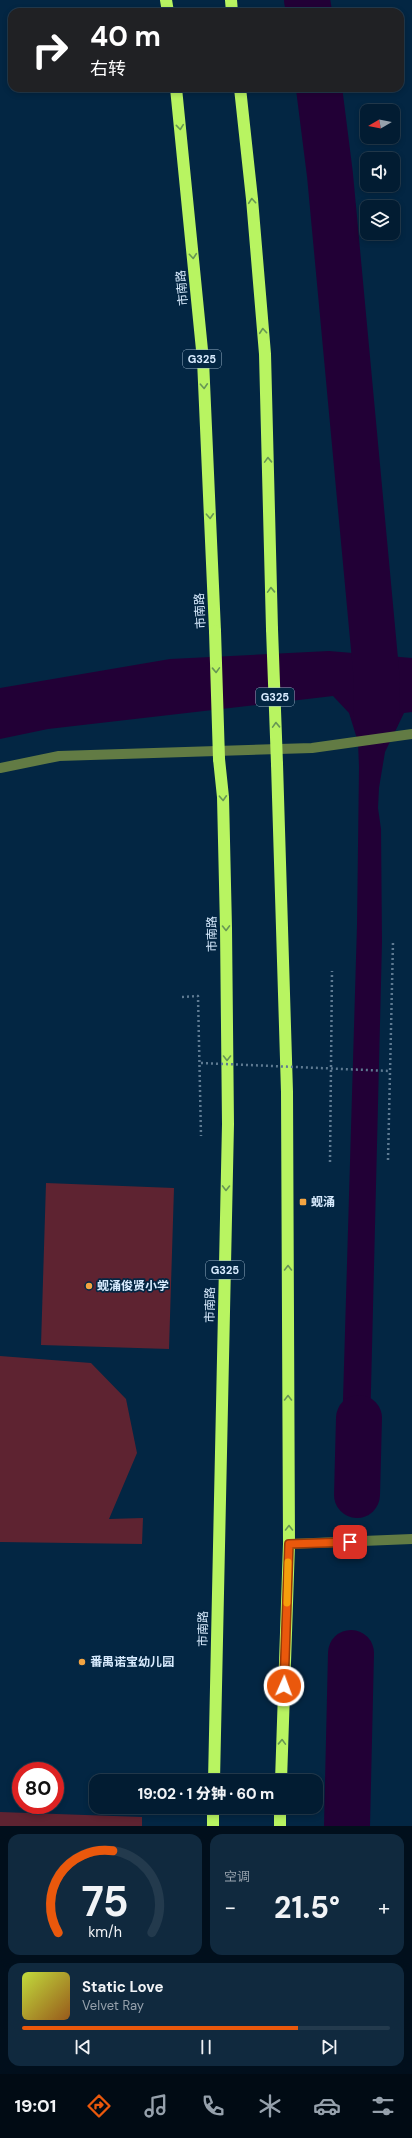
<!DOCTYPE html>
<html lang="zh">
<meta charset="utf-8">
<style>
body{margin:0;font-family:"DM Sans","Noto Sans SC",sans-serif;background:#10293e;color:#f1f3f6;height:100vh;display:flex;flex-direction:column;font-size:15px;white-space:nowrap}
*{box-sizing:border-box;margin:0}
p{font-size:13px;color:#96a1ac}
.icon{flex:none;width:22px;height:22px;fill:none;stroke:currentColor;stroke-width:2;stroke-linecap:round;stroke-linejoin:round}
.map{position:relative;height:1826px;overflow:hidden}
.sheet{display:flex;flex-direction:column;gap:8px;padding:8px;background:#010f1c;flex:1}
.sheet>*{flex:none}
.guide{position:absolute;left:8px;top:8px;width:396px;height:84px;border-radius:12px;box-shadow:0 2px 6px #0003,0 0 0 1px #233a4d;background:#202124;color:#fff;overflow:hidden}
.needle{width:26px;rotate:260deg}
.buttons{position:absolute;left:360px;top:104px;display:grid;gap:8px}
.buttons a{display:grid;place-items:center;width:40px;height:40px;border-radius:8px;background:#021c32;box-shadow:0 2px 6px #0003,0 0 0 1px #233a4d;font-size:20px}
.speed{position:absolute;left:12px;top:1762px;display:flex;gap:8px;font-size:20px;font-weight:700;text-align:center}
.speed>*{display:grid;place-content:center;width:52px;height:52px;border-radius:50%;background:#021c32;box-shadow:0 2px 6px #0003,0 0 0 1px #233a4d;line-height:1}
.speed .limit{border:6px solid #d22;background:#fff;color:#111}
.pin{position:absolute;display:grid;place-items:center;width:34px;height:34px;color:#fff;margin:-17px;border-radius:8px;box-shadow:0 2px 6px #0006}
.me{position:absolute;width:44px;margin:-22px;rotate:2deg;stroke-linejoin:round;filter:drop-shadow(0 0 3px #0008)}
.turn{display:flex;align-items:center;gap:14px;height:84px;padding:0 16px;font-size:18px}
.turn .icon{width:52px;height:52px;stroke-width:2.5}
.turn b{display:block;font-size:28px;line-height:34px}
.big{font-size:30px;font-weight:800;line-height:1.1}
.sheet .widget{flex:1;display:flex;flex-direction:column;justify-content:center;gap:6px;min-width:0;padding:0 14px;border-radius:12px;background:#10293e}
.sheet .dial{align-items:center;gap:0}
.dial svg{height:104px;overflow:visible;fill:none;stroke:#233a4d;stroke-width:7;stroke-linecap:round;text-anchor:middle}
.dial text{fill:#f1f3f6;stroke:none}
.song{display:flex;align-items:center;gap:12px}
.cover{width:48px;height:48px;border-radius:6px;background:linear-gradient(135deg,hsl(70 70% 55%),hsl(30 70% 35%))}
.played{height:4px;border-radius:2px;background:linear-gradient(90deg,#ea580c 75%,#233a4d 75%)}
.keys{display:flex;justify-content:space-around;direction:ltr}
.heat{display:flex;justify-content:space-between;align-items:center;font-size:22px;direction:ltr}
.sheet .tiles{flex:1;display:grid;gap:8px;grid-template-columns:1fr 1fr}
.widget:last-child{grid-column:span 2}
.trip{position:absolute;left:89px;top:1774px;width:234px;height:40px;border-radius:12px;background:#021c32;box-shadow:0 2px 6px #0003,0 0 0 1px #233a4d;font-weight:800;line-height:40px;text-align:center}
.menu{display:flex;height:64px;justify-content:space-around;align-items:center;background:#010b14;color:#96a1ac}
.menu .icon{width:28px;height:28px}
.menu .active{color:#ea580c}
.menu b{font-size:18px;color:#f1f3f6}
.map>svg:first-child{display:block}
.green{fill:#5e2331}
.water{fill:#220036}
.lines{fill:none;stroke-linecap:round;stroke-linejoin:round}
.river{stroke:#220036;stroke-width:46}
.path{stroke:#5e7a92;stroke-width:2.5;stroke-dasharray:2 3;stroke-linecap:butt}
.minor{stroke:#627b44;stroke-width:10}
.highway{stroke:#b8f461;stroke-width:12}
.path-bridge{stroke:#5e7a92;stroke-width:2.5;stroke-dasharray:2 3;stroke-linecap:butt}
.highway-bridge{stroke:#b8f461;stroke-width:12}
.oneway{stroke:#679754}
.route-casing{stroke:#983908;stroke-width:10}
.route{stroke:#ea580c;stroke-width:7}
.slow{stroke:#f59e0b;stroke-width:7}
.poi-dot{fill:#f3a442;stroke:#032643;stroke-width:1.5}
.labels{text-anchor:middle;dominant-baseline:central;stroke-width:3.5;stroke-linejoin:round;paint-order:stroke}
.shield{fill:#032643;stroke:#98b0c6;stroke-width:1}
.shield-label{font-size:11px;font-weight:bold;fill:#d8ebfe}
.street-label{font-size:12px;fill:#d8ebfe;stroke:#032643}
.poi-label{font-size:12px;font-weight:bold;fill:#d8ebfe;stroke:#032643;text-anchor:start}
</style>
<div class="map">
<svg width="412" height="1826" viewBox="0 0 412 1826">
<rect width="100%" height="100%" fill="#032643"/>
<path class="green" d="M 46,1183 L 174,1188 L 169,1349 L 41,1345 Z
M 0,1356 L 91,1363 L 126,1399 L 137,1453 L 109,1519 L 143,1518 L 142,1544 L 0,1542 Z
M 0,1812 L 142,1817 L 142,1826 L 0,1826 Z"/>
<path class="water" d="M 329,651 L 412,658 L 412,712 L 404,713 L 385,752 L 379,788 L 378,808 L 381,829 L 382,942 L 369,1470 L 357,1482 L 341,1467 L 357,925 L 359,767 L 358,742 L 349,713 L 333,696 L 48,729 L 0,739 L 0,688 L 170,659 Z
M 351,1667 L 365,1683 L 361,1826 L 331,1826 L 335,1689 Z"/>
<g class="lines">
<path class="river" d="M 307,0 L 309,12
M 319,88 L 330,175 L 377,681 L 376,718
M 357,1495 L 359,1418
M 347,1826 L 351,1653"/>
<path class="path" d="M 182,997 L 198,996 L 201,1136
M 388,1160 L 393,942
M 330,1162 L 332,971"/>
<path class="minor" d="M 0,768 L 59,756 L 312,748 L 412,734
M 289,1544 L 412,1539"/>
<path class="highway" d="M 166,0 L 168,12
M 231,0 L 232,12
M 176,88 L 203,360 L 215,631
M 240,88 L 252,199 L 265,354 L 272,629
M 277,764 L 287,1092 L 289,1544 L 281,1781
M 214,1781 L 228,1124 L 226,928 L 223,797 L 219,759
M 213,1826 L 213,1807
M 280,1826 L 280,1807"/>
<path class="path-bridge" d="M 201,1063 L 390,1071"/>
<path class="highway-bridge" d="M 272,629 L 277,764
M 215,631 L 219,759"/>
</g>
<defs><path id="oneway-chevron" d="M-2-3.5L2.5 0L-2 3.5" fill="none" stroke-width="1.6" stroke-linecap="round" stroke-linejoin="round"/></defs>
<g class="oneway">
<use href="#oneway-chevron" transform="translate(180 127) rotate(84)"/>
<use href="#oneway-chevron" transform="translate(252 201) rotate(-95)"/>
<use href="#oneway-chevron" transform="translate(193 256) rotate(85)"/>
<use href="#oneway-chevron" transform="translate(263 331) rotate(-95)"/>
<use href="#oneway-chevron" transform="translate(204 386) rotate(87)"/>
<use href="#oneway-chevron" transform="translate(268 460) rotate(-92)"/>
<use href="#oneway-chevron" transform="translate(210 516) rotate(87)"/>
<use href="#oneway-chevron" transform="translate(271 590) rotate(-92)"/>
<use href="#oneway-chevron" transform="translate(216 670) rotate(88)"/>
<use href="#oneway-chevron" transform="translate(276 725) rotate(-92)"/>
<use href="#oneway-chevron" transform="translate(223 798) rotate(87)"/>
<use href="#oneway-chevron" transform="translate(226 928) rotate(89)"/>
<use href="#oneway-chevron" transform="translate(227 1058) rotate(90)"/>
<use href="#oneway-chevron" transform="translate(226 1188) rotate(91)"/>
<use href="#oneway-chevron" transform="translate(288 1268) rotate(-90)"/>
<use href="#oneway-chevron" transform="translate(288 1398) rotate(-90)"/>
<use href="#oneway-chevron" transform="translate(289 1528) rotate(-90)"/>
<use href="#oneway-chevron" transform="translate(282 1742) rotate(-88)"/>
</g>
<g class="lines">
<g class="route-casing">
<path id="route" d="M 284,1686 L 289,1544 L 350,1542"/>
</g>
<use href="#route" class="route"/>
<path class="slow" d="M 287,1603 L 288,1562"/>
</g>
<g class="poi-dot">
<rect x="299" y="1198" width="8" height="8" rx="2"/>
<circle cx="89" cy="1286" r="4"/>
<circle cx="82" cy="1662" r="4"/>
</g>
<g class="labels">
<g class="shield">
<rect x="183" y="350" width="38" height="18" rx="3"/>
<rect x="256" y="688" width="38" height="18" rx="3"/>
<rect x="206" y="1261" width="38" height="18" rx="3"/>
</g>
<g class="shield-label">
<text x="202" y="359">G325</text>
<text x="275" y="697">G325</text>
<text x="225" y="1270">G325</text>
</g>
<g class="street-label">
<text transform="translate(182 288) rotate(-95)">市南路</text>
<text transform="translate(200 611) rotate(-93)">市南路</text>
<text transform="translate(212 934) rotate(-91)">市南路</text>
<text transform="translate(210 1305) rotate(-89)">市南路</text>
<text transform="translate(203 1629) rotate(-89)">市南路</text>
</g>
<g class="poi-label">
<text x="311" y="1202">蚬涌</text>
<text x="97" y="1286">蚬涌俊贤小学</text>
<text x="90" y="1662">番禺诺宝幼儿园</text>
</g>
</g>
</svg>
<div class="buttons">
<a><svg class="needle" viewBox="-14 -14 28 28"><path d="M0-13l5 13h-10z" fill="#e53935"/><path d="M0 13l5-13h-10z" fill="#96a1ac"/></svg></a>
<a><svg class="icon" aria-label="sound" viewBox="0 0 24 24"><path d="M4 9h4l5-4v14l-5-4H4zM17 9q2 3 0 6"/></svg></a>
<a><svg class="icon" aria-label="layers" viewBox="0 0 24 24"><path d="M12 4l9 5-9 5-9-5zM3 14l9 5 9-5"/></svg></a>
</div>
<div class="speed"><div class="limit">80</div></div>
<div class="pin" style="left:350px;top:1542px;background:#d93025"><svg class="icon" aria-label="arrive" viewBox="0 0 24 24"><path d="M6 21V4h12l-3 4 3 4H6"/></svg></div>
<svg class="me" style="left:284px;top:1686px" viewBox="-20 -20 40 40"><circle r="17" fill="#ea580c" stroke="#fff" stroke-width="3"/><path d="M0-11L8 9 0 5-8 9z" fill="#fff"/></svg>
<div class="trip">19:02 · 1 分钟 · 60 m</div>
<div class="guide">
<div class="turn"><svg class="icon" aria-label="right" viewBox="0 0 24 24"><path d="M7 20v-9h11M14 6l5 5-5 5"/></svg><div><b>40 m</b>右转</div></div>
</div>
</div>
<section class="sheet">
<div class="tiles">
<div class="widget dial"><svg viewBox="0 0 100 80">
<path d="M14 69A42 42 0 1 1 86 69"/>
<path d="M14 69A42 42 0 0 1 56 6" stroke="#ea580c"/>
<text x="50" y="56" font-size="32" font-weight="700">75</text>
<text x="50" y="72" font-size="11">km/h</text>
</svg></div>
<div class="widget"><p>空调</p>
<div class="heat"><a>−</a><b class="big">21.5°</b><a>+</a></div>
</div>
<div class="widget">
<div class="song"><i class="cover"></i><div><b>Static Love</b><p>Velvet Ray</p></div></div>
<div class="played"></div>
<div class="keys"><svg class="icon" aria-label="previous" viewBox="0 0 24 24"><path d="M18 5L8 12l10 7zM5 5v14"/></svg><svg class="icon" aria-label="pause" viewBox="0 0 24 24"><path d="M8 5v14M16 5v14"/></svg><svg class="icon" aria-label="next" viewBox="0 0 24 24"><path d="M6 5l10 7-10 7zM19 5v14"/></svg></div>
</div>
</div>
</section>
<nav class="menu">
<b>19:01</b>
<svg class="icon active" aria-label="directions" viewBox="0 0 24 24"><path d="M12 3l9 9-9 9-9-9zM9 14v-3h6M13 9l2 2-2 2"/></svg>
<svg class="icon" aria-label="music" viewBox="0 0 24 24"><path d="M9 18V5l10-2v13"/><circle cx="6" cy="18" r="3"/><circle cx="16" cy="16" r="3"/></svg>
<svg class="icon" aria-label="phone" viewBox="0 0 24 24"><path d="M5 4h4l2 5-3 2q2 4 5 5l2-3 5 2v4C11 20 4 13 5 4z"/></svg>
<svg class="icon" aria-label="climate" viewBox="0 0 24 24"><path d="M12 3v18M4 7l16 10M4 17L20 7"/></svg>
<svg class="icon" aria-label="car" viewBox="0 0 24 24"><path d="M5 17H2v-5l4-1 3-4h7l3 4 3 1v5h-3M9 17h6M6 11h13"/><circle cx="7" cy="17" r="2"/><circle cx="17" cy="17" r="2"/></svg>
<svg class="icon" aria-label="filters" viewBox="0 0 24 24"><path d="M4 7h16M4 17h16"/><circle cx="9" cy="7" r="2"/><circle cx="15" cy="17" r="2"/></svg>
</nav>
